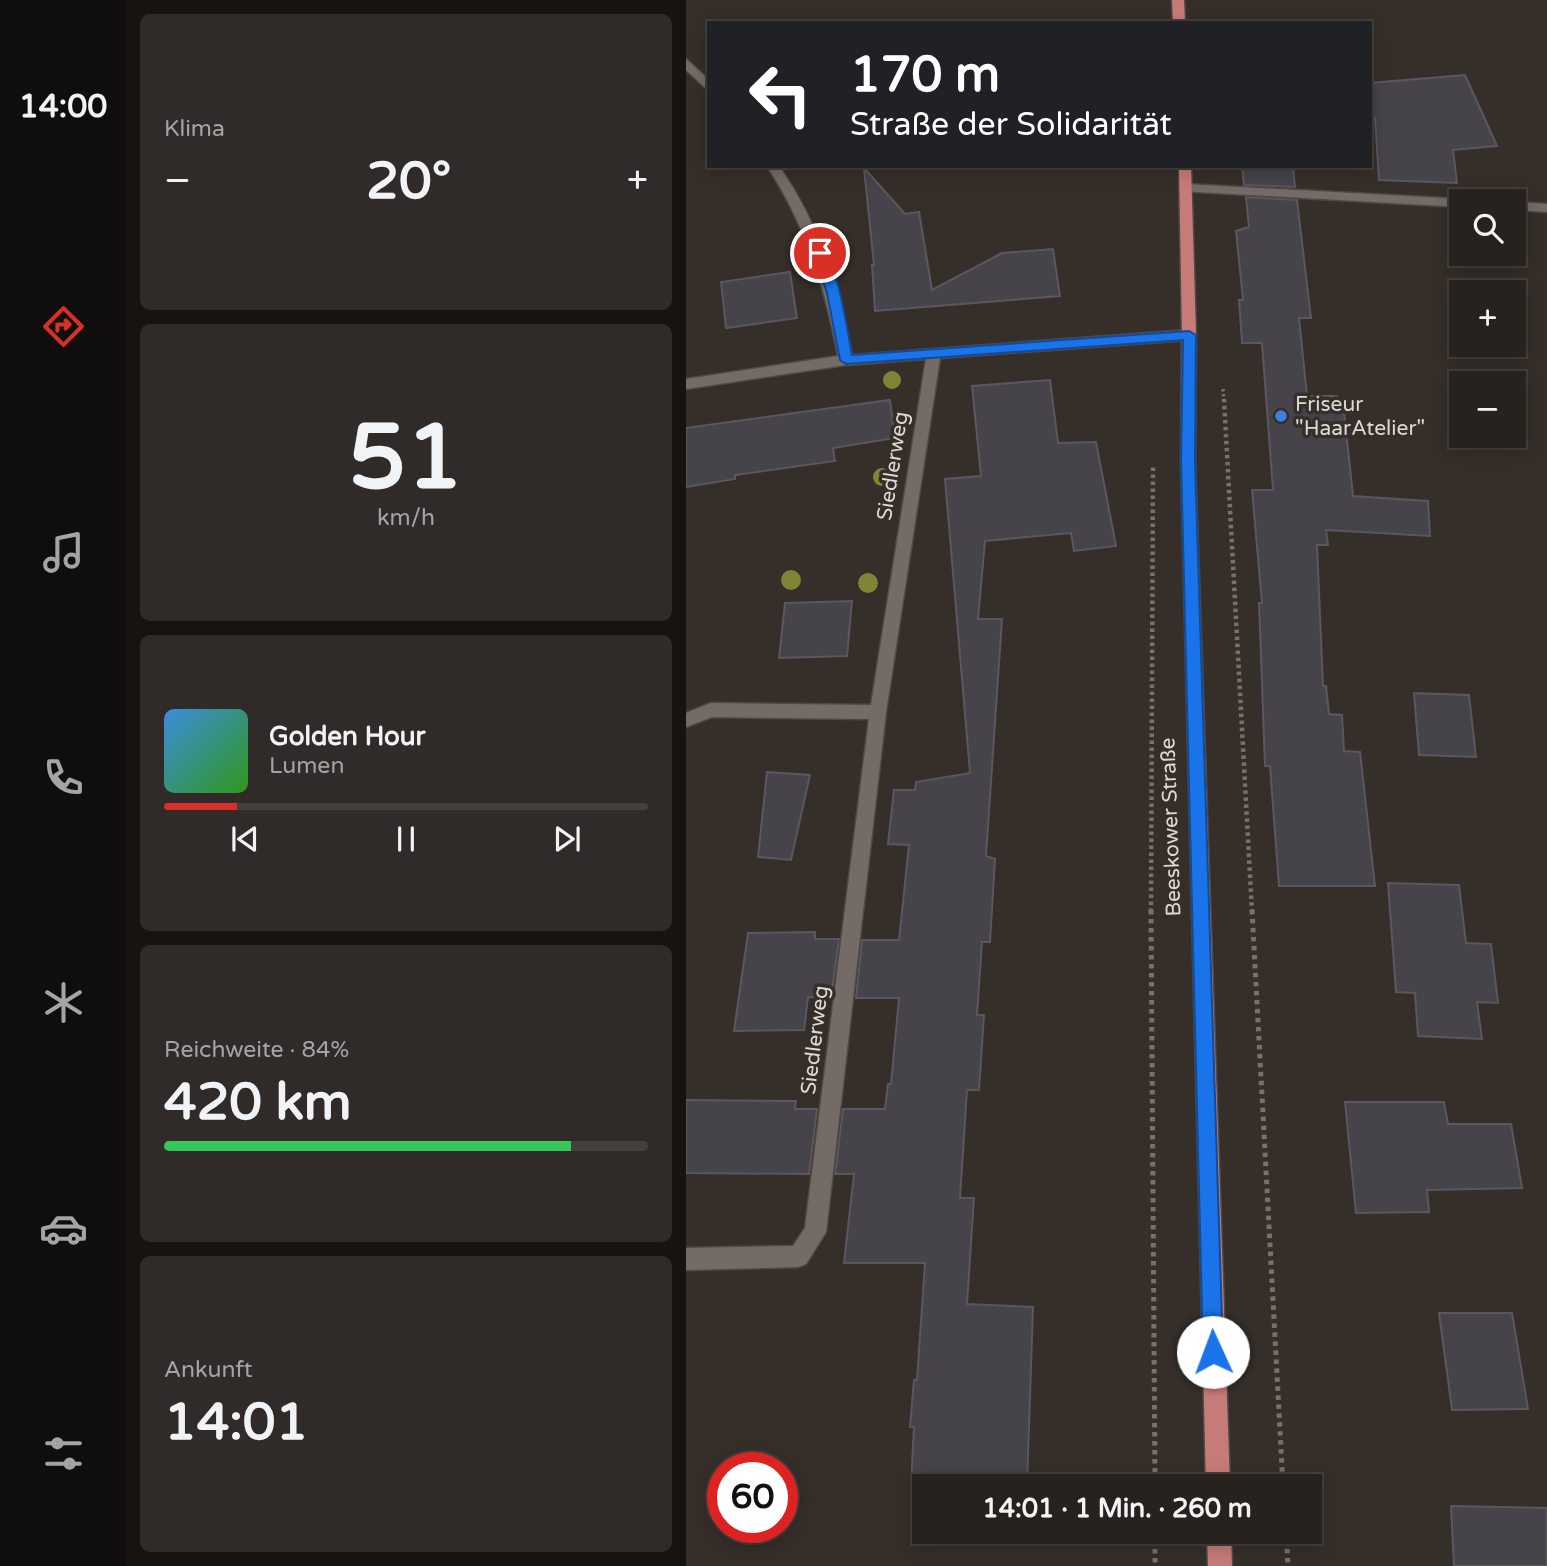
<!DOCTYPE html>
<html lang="de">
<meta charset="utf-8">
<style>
body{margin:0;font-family:"Varela Round",sans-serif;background:#302a28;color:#f1f3f6;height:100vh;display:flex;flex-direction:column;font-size:26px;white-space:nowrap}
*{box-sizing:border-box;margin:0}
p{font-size:23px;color:#a5a4a4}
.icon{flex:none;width:38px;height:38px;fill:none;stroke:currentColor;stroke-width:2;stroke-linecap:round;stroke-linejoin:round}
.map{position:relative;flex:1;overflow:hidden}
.details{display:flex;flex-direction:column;gap:14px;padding:14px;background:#161311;width:560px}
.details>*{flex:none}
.banner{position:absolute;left:21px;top:21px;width:665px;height:147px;border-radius:0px;box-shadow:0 4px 18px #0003,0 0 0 2px #443f3d;background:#202124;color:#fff;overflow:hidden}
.tools{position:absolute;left:763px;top:189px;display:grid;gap:14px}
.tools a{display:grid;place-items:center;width:77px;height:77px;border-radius:0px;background:#28221f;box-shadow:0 4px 18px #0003,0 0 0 2px #443f3d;font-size:35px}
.speed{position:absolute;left:21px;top:1452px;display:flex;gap:14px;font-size:35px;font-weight:700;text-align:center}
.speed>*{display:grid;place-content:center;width:91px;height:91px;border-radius:50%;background:#28221f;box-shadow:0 4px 18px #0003,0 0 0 2px #443f3d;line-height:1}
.speed .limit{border:10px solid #d22;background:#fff;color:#111}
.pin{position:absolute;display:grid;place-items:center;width:60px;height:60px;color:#fff;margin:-30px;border:4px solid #fff;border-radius:50%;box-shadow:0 2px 7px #0007}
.me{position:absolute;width:77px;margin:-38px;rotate:358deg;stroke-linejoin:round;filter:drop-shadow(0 0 5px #0008)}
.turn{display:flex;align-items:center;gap:24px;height:147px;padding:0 28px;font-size:32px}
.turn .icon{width:91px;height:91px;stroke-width:2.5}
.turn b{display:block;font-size:49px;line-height:60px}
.big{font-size:52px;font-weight:700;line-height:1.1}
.details .tile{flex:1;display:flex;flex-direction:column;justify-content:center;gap:10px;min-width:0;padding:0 24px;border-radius:10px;background:#302a28}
.details .dial{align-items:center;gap:0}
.dial b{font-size:91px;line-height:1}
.song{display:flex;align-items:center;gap:21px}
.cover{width:84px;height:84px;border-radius:10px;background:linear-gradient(135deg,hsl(210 70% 55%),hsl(110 70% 35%))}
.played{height:7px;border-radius:4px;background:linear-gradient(90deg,#d93025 15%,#443f3d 15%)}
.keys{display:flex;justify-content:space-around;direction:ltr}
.heat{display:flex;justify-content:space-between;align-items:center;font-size:38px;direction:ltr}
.charge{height:10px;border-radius:5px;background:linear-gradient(90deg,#34c759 84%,#443f3d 0)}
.trip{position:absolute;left:226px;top:1474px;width:410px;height:70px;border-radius:0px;background:#28221f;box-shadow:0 4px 18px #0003,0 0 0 2px #443f3d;font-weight:700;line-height:70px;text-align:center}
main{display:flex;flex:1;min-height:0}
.dock{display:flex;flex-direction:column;width:126px;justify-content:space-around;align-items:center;background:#100e0c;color:#a5a4a4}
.dock .icon{width:49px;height:49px}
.dock .on{color:#d93025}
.dock b{font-size:32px;color:#f1f3f6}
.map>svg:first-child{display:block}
.building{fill:#47434b;stroke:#5b575f;stroke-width:2}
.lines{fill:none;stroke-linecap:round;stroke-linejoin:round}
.minor-casing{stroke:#4f4945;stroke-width:3}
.primary-casing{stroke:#4f4945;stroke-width:3}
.path-far2{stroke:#77716d;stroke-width:3.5;stroke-dasharray:2.5 2.5;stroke-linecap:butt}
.path-far1{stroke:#77716d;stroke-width:4.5;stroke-dasharray:3.5 3.5;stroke-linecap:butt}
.path{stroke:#77716d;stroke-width:5;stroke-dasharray:4.5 4.5;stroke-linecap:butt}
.minor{fill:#746b66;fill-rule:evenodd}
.primary{fill:#c77b79;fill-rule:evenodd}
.tree{fill:#808436}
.route{fill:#1a73e8;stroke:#114b97;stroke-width:2}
.shop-dot{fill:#3f7fe0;stroke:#352e29;stroke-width:2.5}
.labels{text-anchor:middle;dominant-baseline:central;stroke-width:7;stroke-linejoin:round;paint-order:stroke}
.poi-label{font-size:21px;fill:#ded9d6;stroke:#352e29;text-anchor:start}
.street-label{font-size:21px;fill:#ded9d6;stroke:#352e29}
</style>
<main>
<nav class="dock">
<b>14:00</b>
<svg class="icon on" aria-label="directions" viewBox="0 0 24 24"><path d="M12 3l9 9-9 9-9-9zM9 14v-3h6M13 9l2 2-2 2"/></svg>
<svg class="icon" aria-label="music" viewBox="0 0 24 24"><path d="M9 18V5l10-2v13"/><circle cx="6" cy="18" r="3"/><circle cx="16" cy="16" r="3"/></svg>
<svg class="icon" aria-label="phone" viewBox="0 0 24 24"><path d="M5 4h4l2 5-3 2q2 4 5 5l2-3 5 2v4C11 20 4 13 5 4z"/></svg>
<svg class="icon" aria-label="climate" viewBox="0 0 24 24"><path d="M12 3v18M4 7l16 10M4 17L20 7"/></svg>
<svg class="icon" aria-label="car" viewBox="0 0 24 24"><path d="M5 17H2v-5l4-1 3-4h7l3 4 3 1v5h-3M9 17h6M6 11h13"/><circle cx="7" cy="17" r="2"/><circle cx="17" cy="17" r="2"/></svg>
<svg class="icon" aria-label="filters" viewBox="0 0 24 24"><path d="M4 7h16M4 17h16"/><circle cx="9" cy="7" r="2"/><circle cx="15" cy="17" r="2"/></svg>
</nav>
<section class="details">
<div class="tile"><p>Klima</p>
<div class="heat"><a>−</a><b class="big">20°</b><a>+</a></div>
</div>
<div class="tile dial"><b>51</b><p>km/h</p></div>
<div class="tile">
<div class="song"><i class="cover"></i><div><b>Golden Hour</b><p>Lumen</p></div></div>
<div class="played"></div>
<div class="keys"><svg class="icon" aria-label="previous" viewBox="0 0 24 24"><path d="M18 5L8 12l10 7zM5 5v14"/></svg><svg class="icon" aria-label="pause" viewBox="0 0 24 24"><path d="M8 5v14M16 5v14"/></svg><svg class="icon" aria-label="next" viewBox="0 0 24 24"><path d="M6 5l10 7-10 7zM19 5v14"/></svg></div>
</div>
<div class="tile"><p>Reichweite · 84%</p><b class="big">420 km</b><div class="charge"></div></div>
<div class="tile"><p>Ankunft</p><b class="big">14:01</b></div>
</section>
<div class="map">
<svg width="861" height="1566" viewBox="0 0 861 1566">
<rect width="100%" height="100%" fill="#352e29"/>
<path class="building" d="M 779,75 L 811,146 L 767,150 L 771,183 L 693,180 L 689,118 L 684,119 L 684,83 Z
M 556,166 L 607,166 L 609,187 L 558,185 Z
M 178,168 L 219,214 L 233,212 L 246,290 L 316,253 L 367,249 L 374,296 L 189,311 L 186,265 L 188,265 Z
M 560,197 L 611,200 L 625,318 L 613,318 L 621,396 L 651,396 L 653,411 L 658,411 L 667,496 L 742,501 L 744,536 L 640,530 L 642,545 L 631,545 L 637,686 L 640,686 L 643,714 L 656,715 L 658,751 L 674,752 L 689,886 L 593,886 L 584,766 L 579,766 L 573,603 L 576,603 L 566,490 L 587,490 L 576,343 L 556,343 L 553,300 L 557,300 L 550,231 L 563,227 Z
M 104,272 L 111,318 L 40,328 L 35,282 Z
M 364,380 L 372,443 L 410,442 L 430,546 L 388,551 L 385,533 L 299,541 L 292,619 L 316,619 L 300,856 L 309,859 L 304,942 L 296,942 L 291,1015 L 298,1015 L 293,1090 L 281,1090 L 274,1198 L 288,1198 L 281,1304 L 347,1307 L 341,1486 L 225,1486 L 228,1427 L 224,1427 L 228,1380 L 231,1380 L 239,1263 L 158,1263 L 168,1174 L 149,1174 L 157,1109 L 199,1109 L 202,1084 L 205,1084 L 213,998 L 170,998 L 176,940 L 213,940 L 223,845 L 202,844 L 208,790 L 229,790 L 230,782 L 284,773 L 259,479 L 295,476 L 286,386 Z
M 204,400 L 209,438 L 147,448 L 149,461 L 49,475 L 49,479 L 0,487 L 0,428 Z
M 166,601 L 161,656 L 93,658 L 99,603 Z
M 728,693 L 783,695 L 790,757 L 733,755 Z
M 81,772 L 124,775 L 105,860 L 72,857 Z
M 702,883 L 773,885 L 780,943 L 805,944 L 812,1003 L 791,1002 L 796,1039 L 732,1036 L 729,993 L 710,992 Z
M 129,932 L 129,939 L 153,939 L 145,998 L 122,997 L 118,1030 L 48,1031 L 62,933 Z
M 0,1100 L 110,1101 L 109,1109 L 131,1109 L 123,1174 L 0,1173 Z
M 659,1102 L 758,1102 L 762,1124 L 825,1124 L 836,1188 L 741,1190 L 743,1212 L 670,1213 Z
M 753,1313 L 826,1313 L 842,1409 L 766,1410 Z
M 765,1506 L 861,1508 L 861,1566 L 768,1566 Z"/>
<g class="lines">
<g class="minor-casing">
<path id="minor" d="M 0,59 L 23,80 L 23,91 L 0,70 Z
M 81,166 L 93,166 C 133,224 153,286 166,355 L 503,330 L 510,335 L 503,340 L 254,358 L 200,712 L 140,1232 L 120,1264 L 112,1267 L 0,1270 L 0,1248 L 107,1246 L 119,1228 L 183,719 L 26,717 L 0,727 L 0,713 L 25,703 L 185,705 L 240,359 L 160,365 L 0,389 L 0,379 L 152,356 C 139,288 120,225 81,166 Z
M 499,184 L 775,199 L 780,201 L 775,201 L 775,207 L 494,191 L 494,185 Z
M 828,202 L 861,204 L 861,212 L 828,210 Z"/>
</g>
<g class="primary-casing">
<path id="primary" d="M 486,0 L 498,0 L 499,23 L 487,23 Z
M 493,166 L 505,166 L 510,335 L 509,461 L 544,1486 L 520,1486 L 495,461 L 496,335 Z
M 521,1531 L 545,1531 L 546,1566 L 522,1566 Z"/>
</g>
<path class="path-far2" d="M 537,389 L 538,401"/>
<path class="path-far1" d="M 538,399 L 566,912
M 465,912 L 467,465"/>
<path class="path" d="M 465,910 L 469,1486
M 566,910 L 597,1486
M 469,1531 L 469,1566
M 600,1531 L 602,1566"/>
<use href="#minor" class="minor"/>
<use href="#primary" class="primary"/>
</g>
<g class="tree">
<circle cx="206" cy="380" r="9"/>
<circle cx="196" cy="477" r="9"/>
<circle cx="105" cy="580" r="10"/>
<circle cx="182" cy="583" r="10"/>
</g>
<path class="route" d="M 134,249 C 151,257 162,335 166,355 L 503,331 L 510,335 L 509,461 L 537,1352 L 534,1359 L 527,1362 L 520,1359 L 517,1352 L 495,461 L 497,340 L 160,364 L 154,360 L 141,293 L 128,253 Z"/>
<circle class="shop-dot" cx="595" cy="416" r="7"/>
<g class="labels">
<g class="poi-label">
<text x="609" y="404">Friseur<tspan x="609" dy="24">"HaarAtelier"</tspan></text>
</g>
<g class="street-label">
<text transform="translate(207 466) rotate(-81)">Siedlerweg</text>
<text transform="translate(485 827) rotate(-92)">Beeskower Straße</text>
<text transform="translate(129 1040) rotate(-83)">Siedlerweg</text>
</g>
</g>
</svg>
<div class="tools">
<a><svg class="icon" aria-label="search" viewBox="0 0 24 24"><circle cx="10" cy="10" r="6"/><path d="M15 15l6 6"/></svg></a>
<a>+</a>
<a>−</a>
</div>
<div class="speed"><div class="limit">60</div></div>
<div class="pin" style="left:134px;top:253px;background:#d93025"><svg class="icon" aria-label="arrive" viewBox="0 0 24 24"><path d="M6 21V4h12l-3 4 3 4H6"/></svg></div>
<svg class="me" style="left:527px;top:1352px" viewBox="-20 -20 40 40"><circle r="19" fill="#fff"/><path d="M0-13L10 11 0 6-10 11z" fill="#1a73e8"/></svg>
<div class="trip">14:01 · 1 Min. · 260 m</div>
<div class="banner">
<div class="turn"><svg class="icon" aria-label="left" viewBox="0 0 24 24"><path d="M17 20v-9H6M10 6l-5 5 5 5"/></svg><div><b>170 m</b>Straße der Solidarität</div></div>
</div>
</div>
</main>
